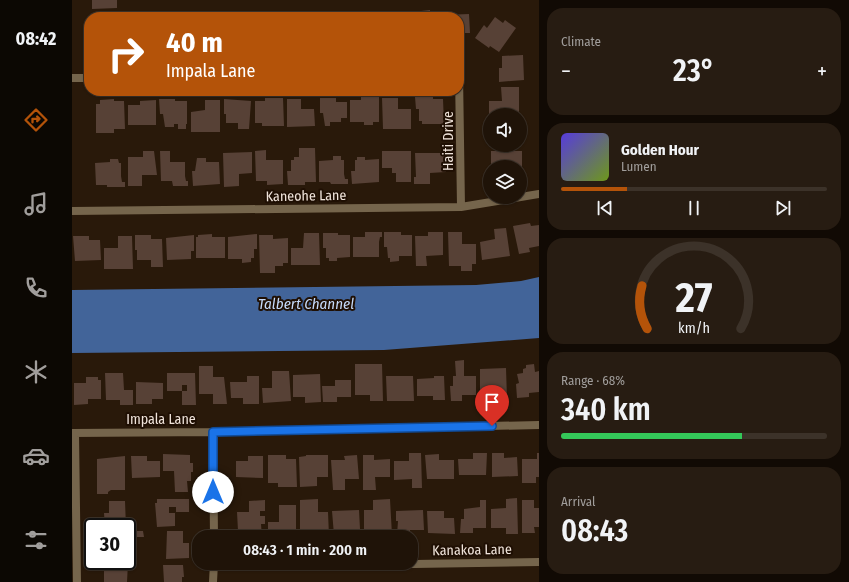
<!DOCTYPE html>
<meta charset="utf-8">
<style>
body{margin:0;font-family:"Fira Sans Condensed",sans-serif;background:#271c12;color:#f1f3f6;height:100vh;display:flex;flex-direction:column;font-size:15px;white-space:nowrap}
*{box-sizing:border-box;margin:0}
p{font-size:13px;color:#a19e9c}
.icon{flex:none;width:22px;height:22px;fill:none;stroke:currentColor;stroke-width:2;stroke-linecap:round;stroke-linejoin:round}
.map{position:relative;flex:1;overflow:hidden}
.panel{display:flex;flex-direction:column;gap:8px;padding:8px;background:#110a04;width:310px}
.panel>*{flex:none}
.guide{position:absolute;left:12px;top:12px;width:380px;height:84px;border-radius:16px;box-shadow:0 1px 3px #0004,0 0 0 1px #3c3229;background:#b45309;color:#fff;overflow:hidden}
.controls{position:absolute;left:411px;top:108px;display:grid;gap:8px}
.controls a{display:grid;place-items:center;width:44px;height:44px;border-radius:50%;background:#1f1308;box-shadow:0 1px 3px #0004,0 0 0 1px #3c3229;font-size:20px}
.speed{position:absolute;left:12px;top:518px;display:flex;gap:8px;font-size:20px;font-weight:700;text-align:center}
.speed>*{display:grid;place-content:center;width:52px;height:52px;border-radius:50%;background:#1f1308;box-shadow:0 1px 3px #0004,0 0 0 1px #3c3229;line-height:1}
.speed .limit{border:2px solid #111;border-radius:6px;background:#fff;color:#111}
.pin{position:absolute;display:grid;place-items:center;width:34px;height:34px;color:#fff;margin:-41px -17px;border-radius:50% 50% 50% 0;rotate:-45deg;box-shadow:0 0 4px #0007}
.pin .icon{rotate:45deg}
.me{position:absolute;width:44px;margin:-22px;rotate:0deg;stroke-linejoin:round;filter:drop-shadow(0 0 3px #0008)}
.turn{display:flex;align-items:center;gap:14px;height:84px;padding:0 16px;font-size:18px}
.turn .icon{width:52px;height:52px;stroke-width:2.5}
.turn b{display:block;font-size:28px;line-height:34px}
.big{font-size:30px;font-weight:600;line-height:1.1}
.panel .widget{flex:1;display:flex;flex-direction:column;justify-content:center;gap:6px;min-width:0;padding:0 14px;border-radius:16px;background:#271c12}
.panel .dial{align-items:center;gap:0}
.dial svg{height:104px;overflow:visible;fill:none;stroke:#3c3229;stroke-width:7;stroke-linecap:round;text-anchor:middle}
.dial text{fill:#f1f3f6;stroke:none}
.song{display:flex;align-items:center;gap:12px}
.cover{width:48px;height:48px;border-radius:6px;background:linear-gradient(135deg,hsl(250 70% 55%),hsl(80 70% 35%))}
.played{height:4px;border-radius:2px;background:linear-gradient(90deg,#b45309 25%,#3c3229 25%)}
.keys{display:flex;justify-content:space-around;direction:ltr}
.heat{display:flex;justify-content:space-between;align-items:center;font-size:22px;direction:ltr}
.charge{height:6px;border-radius:3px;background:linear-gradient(90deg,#34c759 68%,#3c3229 0)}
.trip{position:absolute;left:120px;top:530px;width:226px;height:40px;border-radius:16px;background:#1f1308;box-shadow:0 1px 3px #0004,0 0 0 1px #3c3229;font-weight:600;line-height:40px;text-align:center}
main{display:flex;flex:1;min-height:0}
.tabs{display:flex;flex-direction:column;width:72px;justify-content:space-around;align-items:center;background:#0c0803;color:#a19e9c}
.tabs .icon{width:28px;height:28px}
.tabs .active{color:#b45309}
.tabs b{font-size:18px;color:#f1f3f6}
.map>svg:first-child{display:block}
.water{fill:#426499}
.building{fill:#574136}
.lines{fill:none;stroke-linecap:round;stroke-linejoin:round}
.street{stroke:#75654c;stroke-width:8}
.route-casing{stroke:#114b97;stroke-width:10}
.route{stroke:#1a73e8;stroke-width:7}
.labels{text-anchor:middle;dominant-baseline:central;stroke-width:4;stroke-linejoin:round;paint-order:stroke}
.street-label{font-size:14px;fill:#f0e4db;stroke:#1f0f03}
.water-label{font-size:15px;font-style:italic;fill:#c6dbfb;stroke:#1f0f03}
</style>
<main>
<nav class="tabs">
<b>08:42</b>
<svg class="icon active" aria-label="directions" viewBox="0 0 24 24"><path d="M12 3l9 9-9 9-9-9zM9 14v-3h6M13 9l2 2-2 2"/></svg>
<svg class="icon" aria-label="music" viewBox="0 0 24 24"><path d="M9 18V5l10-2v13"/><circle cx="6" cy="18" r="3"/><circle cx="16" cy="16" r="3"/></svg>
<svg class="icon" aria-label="phone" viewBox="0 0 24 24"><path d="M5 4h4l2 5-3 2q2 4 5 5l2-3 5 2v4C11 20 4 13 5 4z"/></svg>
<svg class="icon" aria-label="climate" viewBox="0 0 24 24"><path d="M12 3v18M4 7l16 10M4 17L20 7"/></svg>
<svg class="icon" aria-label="car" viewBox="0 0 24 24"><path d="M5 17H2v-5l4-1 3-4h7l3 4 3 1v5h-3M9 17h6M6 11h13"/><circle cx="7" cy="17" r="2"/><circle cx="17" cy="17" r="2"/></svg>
<svg class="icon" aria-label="filters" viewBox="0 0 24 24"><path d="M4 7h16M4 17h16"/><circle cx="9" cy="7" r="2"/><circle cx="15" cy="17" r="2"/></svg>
</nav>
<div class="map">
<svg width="467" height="582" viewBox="0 0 467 582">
<rect width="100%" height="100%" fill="#29190a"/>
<path class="water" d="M 467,277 L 467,338 L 312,350 L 0,353 L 0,290 L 404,285 L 449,281 Z"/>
<path class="building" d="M 20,0 L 45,0 L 45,8 L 20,9 Z
M 358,10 L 358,17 L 349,17 L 349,11 Z
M 304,11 L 314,11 L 314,17 L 304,17 Z
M 55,13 L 69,13 L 69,17 L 55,17 Z
M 242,13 L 252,13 L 252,17 L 242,17 Z
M 324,13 L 332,13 L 332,17 L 324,17 Z
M 337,13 L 346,13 L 346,17 L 337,17 Z
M 397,14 L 398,33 L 387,33 L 387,17 L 372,17 L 372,15 Z
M 423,17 L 431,23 L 433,20 L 444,28 L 427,52 L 418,46 L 417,48 L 403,38 L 412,25 L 415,28 Z
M 451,55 L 452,80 L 427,82 L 427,68 L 430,68 L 430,56 Z
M 429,87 L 447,87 L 447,115 L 417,115 L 417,101 L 430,101 Z
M 361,96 L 361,99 L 371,99 L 372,124 L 350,124 L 350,121 L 347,121 L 347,109 L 344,109 L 343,97 Z
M 289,97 L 307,97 L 307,122 L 301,122 L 301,125 L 292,125 L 292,122 L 278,122 L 278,100 L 289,100 Z
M 193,98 L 211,98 L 212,126 L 190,126 L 190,123 L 183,123 L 183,101 L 193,101 Z
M 248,98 L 264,98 L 264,102 L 275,102 L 275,118 L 269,118 L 269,122 L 258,122 L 258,126 L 253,126 L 251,113 L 248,113 Z
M 310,98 L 326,98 L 326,109 L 339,109 L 339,129 L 311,129 Z
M 42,99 L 42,101 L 52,101 L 53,129 L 42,129 L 42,133 L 24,133 L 24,104 L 28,104 L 28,100 Z
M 87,99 L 103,99 L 103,101 L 115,101 L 115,124 L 114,124 L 114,129 L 106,129 L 106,124 L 102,124 L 102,127 L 93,127 L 91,114 L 88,114 Z
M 152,99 L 179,101 L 177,129 L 166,129 L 166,123 L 154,123 L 154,114 L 152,114 Z
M 215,99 L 229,99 L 229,109 L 242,109 L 243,126 L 215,127 Z
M 84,100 L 84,125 L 56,125 L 56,105 L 68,105 L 68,101 Z
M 133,100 L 148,100 L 148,132 L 119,132 L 119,112 L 133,110 Z
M 418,145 L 432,145 L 432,147 L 418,147 Z
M 227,148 L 243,148 L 244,182 L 233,182 L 233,185 L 216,185 L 215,171 L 219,171 L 219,160 L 222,160 L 222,157 L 227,157 Z
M 194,150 L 194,160 L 211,160 L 211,184 L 195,185 L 195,181 L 184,181 L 183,151 Z
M 71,151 L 82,151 L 85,175 L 70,175 L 70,186 L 56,186 L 56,157 L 71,157 Z
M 88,151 L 98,151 L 98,162 L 113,162 L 113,176 L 114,181 L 116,181 L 116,186 L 101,186 L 100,181 L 89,181 Z
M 310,151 L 339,151 L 339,182 L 324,182 L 324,173 L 320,173 L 320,168 L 310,168 Z
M 419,151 L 450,151 L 450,179 L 448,179 L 448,167 L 419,166 Z
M 180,152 L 180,173 L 167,174 L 167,186 L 152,187 L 151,153 Z
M 343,153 L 374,153 L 374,172 L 358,173 L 358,184 L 342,184 L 342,177 L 344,177 Z
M 261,156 L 269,156 L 269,160 L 272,160 L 272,174 L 273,179 L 276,179 L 276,184 L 259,184 L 258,182 L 247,182 L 247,161 L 261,160 Z
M 285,157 L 293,157 L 293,160 L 307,159 L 307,182 L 280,184 L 279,171 L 283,171 L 283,160 L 285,160 Z
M 125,158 L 134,158 L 134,162 L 147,162 L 148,184 L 121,186 L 120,171 L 123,171 Z
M 38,159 L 46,159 L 47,163 L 49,163 L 49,176 L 50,182 L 53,182 L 53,187 L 35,187 L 35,185 L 24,185 L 23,163 L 38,162 Z
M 458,223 L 459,226 L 467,225 L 467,246 L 457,248 L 458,252 L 447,254 L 441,226 Z
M 434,228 L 438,256 L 410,260 L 408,242 L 423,239 L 422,229 Z
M 293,232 L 310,232 L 310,237 L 308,237 L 307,242 L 307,257 L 281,257 L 281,237 L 293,237 Z
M 312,232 L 329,232 L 329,235 L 340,235 L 340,256 L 327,256 L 327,261 L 318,262 L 318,258 L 316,258 L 315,247 L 312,247 Z
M 356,232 L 371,232 L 371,255 L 354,256 L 355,266 L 344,266 L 343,236 L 356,236 Z
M 376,232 L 390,232 L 390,244 L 404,244 L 404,264 L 400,264 L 400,271 L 389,271 L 389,266 L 377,266 Z
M 232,233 L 247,233 L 248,265 L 219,265 L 219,248 L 231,248 Z
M 251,233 L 266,233 L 266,235 L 278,235 L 278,257 L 265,258 L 265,261 L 257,261 L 257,258 L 254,258 L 254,248 L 251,248 Z
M 140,234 L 140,237 L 153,237 L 153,258 L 124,258 L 124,237 L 126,237 L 126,235 Z
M 185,234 L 185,249 L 182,249 L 182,258 L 179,258 L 179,262 L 170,263 L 170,259 L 156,259 L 156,237 Z
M 63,235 L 79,235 L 79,239 L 90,239 L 91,267 L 79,267 L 79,260 L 65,260 L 65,250 L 63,250 Z
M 122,235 L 122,251 L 119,251 L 119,259 L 95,260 L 94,238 Z
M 187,235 L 201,235 L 201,239 L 216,238 L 216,263 L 211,263 L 211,266 L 203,266 L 203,273 L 188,273 Z
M 1,236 L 17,236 L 17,240 L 28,240 L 29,260 L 3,261 Z
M 46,236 L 60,236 L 61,269 L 32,269 L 32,248 L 46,248 Z
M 392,360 L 392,376 L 404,376 L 404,395 L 390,395 L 390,401 L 379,401 L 378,386 L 381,386 L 381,376 L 384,376 L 383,361 Z
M 283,364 L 310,364 L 311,401 L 298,401 L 298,395 L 283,395 Z
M 462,364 L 463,372 L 467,371 L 467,392 L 457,393 L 457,397 L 445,398 L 444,384 L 447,383 L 445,374 L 451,373 L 451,369 L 454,368 L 454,365 Z
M 127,366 L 141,366 L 141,377 L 152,377 L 155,404 L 141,404 L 141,394 L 127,394 Z
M 434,368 L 435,399 L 423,399 L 423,393 L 408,393 L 408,369 Z
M 200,371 L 217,371 L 219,401 L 191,403 L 190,388 L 200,388 Z
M 33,373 L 51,373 L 52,390 L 61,390 L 61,405 L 48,405 L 48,400 L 34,400 Z
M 95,373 L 123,373 L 124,405 L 110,405 L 110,391 L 115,391 L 115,385 L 110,385 L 110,391 L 95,391 Z
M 248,374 L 249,402 L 233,403 L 233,397 L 221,397 L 221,375 Z
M 175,376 L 187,376 L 187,404 L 171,404 L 171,398 L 159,398 L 158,382 L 175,382 Z
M 314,376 L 341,376 L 342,401 L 315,401 Z
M 362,376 L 372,376 L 373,400 L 361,400 L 361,396 L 345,396 L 345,379 L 362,378 Z
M 14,377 L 26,377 L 26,380 L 29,380 L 29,399 L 16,399 L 16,404 L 2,405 L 2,383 L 14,383 Z
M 263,380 L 279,380 L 279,397 L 265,397 L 265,402 L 251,402 L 250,386 L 263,386 Z
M 64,382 L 91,383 L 91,399 L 80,399 L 80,404 L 64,404 Z
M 337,453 L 349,453 L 350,488 L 340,488 L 340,479 L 322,480 L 322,461 L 337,461 Z
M 401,453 L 415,453 L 414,475 L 387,475 L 386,459 L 401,459 Z
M 420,453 L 432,453 L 432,458 L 445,457 L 446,476 L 420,477 Z
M 465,453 L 467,453 L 467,477 L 464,477 L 464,483 L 450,483 L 450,459 L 465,459 Z
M 91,454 L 118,455 L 118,463 L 121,463 L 121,472 L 119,472 L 119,481 L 115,481 L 116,492 L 103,492 L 102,471 L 91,471 Z
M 367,454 L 367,460 L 382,460 L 382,479 L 355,479 L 353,455 Z
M 196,455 L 214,455 L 214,459 L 224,459 L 225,487 L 206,487 L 206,483 L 196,483 Z
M 234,455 L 256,455 L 256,477 L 245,477 L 245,486 L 228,487 L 227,457 L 234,456 Z
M 285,455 L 287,479 L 273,479 L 273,490 L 261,490 L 259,460 L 273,460 L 272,456 Z
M 291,455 L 302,455 L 302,460 L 318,459 L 318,477 L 303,477 L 304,490 L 291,490 Z
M 53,456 L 53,490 L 39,490 L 36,492 L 36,494 L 25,494 L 25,459 Z
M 59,456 L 75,456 L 75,461 L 88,461 L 88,477 L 60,478 Z
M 176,456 L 191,456 L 191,478 L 164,477 L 164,461 L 176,461 Z
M 445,498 L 446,534 L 434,534 L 434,528 L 419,528 L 419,509 L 434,508 L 434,499 Z
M 85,499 L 117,499 L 117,512 L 104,512 L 104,507 L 97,507 L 97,513 L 103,513 L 103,526 L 85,527 L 83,503 L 85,503 Z
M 246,499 L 246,512 L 256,512 L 257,536 L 244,536 L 244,534 L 238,534 L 238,537 L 228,537 L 228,500 Z
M 318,499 L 320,535 L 307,535 L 307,529 L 292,529 L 292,510 L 301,510 L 301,500 Z
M 193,500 L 193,511 L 188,511 L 188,516 L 193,516 L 193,524 L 189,524 L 190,537 L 175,537 L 175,531 L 166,531 L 165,512 L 177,512 L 177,501 Z
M 408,500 L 414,500 L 414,528 L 401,528 L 401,533 L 388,533 L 389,519 L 392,519 L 392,509 L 408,507 Z
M 450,500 L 462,500 L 462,508 L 467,508 L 467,527 L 462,527 L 463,533 L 450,533 Z
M 37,501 L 53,501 L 54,527 L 33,527 L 32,513 L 37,513 Z
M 207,505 L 224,505 L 224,535 L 216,535 L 216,530 L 209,530 L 210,536 L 196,537 L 196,522 L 207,522 Z
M 287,510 L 288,529 L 273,529 L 273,535 L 262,535 L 260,511 Z
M 351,510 L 352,530 L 338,530 L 338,534 L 325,535 L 326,521 L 324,521 L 324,511 Z
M 355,511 L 372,511 L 372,518 L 382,518 L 383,534 L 356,533 Z
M 55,531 L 71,531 L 72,537 L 65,537 L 64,558 L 55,558 Z
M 95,531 L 111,531 L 111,543 L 117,543 L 117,558 L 94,559 Z
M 32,563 L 56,563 L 55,582 L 32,582 Z
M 91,565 L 111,565 L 112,577 L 110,577 L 110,582 L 92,582 Z"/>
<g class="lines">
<path class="street" d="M 387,74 L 389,207
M 0,78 L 17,78
M 0,211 L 389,207 L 467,194
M 141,432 L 142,537
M 0,433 L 141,432 L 467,425
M 3,433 L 5,582
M 142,567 L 467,562
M 141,582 L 142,563"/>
</g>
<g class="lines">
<g class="route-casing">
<path id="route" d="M 141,492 L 141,432 L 420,426"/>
</g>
<use href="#route" class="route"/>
</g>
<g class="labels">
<g class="street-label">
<text transform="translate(376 141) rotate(-90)">Haiti Drive</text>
<text transform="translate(234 196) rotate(-1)">Kaneohe Lane</text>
<text x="89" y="419">Impala Lane</text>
<text transform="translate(400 550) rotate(-1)">Kanakoa Lane</text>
</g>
<g class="water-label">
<text x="234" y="304">Talbert Channel</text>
</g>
</g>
</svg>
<div class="controls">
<a><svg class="icon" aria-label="sound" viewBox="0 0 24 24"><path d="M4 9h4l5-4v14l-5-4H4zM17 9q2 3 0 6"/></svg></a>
<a><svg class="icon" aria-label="layers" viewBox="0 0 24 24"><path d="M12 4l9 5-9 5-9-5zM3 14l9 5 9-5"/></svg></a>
</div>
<div class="speed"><div class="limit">30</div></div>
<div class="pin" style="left:420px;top:426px;background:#d93025"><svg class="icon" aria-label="arrive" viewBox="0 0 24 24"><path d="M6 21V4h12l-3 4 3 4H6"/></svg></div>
<svg class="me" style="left:141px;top:492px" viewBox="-20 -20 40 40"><circle r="19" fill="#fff"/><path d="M0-13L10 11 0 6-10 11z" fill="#1a73e8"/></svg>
<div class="trip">08:43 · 1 min · 200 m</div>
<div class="guide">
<div class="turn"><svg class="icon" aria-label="right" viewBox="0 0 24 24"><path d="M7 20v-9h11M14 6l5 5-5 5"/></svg><div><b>40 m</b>Impala Lane</div></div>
</div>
</div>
<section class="panel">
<div class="widget"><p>Climate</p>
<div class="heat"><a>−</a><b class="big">23°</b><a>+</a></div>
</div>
<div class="widget">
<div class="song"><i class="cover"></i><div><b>Golden Hour</b><p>Lumen</p></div></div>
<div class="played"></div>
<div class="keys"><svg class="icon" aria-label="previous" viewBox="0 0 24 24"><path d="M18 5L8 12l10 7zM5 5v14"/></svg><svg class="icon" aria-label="pause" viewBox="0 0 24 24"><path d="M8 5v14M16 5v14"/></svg><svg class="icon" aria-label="next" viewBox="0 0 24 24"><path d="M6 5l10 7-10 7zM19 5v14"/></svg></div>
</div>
<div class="widget dial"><svg viewBox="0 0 100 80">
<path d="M14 69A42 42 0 1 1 86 69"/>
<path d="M14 69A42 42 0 0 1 10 36" stroke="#b45309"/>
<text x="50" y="56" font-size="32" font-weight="700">27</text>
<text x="50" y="72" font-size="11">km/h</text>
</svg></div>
<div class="widget"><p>Range · 68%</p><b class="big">340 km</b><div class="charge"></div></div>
<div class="widget"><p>Arrival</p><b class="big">08:43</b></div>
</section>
</main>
